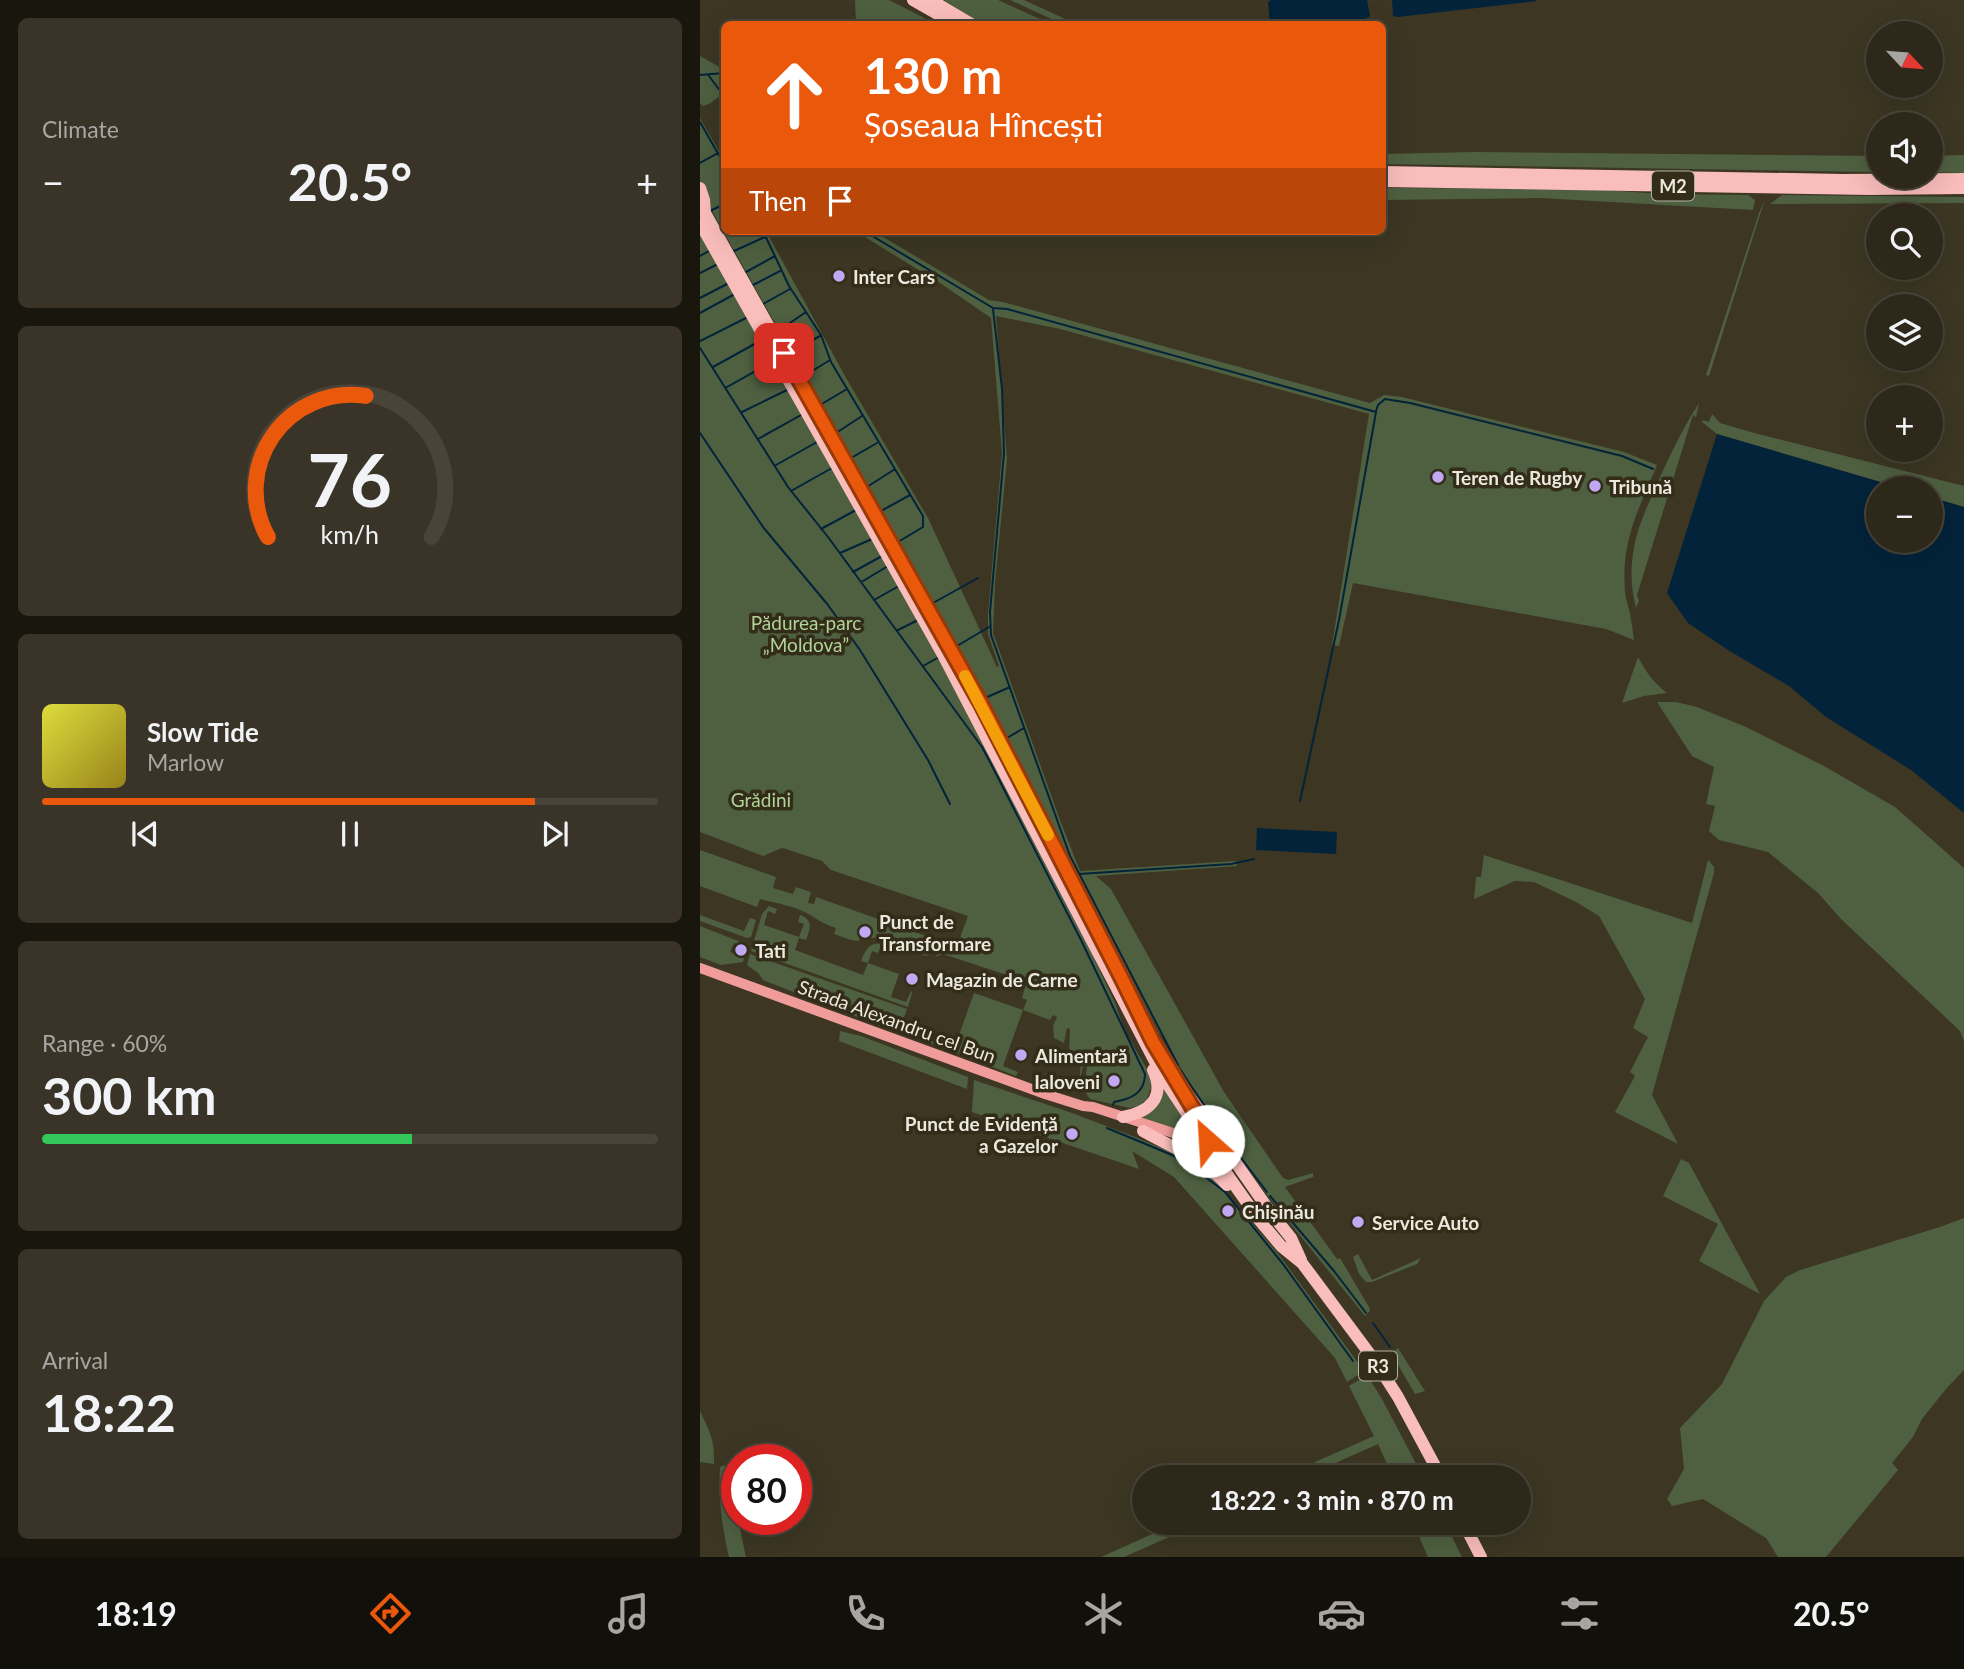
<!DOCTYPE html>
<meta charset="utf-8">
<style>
body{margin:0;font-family:Lato,sans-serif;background:#393427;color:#f1f3f6;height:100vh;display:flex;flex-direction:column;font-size:26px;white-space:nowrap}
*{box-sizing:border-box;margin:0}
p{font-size:23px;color:#a7a6a2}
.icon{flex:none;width:38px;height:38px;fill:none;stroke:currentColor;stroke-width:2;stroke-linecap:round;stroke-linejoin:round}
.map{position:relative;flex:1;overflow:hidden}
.details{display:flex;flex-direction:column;gap:18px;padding:18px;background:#19160e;width:700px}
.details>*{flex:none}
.top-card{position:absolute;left:21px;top:21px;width:665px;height:214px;border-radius:10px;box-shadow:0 7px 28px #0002,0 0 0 2px #484439;background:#ea580c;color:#fff;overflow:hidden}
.needle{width:46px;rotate:116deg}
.tools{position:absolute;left:1166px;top:21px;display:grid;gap:14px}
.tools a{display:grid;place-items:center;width:77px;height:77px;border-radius:50%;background:#2d281a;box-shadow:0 7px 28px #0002,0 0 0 2px #484439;font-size:35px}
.speed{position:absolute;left:21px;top:1444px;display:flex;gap:14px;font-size:35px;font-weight:700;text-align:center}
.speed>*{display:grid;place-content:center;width:91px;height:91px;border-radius:50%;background:#2d281a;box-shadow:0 7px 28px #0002,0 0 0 2px #484439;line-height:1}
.speed .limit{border:10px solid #d22;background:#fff;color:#111}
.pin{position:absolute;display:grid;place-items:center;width:60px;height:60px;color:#fff;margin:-30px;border-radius:14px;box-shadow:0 4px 10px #0006}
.me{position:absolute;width:77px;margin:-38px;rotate:334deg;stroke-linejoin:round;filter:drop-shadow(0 0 5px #0008)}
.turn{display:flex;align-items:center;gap:24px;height:147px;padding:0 28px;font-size:32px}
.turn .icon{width:91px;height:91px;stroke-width:2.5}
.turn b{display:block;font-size:49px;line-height:60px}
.then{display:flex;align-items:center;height:66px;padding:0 28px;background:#0003;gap:14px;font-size:26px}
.big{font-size:52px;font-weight:700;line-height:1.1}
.details .card{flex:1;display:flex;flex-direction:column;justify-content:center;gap:10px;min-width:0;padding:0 24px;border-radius:10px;background:#393427}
.details .dial{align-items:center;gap:0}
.dial svg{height:182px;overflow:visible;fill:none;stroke:#484439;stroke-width:7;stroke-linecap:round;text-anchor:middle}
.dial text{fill:#f1f3f6;stroke:none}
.song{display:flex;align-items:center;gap:21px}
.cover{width:84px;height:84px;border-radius:10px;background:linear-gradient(135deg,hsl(60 70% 55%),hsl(50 70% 35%))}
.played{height:7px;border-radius:4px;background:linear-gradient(90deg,#ea580c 80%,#484439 80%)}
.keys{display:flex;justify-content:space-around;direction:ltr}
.heat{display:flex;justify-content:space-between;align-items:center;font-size:38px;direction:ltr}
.charge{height:10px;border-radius:5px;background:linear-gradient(90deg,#34c759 60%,#484439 0)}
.trip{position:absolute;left:432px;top:1465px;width:399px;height:70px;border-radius:35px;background:#2d281a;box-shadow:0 7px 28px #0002,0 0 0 2px #484439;font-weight:700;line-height:70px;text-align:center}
.tabs{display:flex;height:112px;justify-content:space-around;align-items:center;background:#12100a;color:#a7a6a2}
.tabs .icon{width:49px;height:49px}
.tabs .selected{color:#ea580c}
.tabs b{font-size:32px;color:#f1f3f6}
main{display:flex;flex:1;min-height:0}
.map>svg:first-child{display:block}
.green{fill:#4e6040}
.water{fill:#03233a}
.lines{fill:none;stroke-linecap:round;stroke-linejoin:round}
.stream{stroke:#03233a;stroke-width:2}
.major{stroke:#ef9c9b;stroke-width:10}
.highway{stroke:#f9bdbb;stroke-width:12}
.route-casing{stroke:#983908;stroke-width:18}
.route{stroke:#ea580c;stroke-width:12}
.slow{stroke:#f59e0b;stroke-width:12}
.poi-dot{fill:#c1a8f3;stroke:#322c19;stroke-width:2.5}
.labels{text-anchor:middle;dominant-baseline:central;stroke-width:7;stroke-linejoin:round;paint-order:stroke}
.shield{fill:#322c19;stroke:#b4b0a2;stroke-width:2}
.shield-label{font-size:18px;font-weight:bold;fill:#ece8dd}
.poi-label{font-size:19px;font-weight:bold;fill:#ece8dd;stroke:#322c19;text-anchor:start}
.park-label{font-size:19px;fill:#b1d398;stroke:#322c19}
.street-label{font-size:19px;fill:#ece8dd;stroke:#322c19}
</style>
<main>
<section class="details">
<div class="card"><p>Climate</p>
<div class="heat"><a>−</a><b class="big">20.5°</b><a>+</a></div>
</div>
<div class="card dial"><svg viewBox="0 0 100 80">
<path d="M14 69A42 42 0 1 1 86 69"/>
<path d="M14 69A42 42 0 0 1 57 7" stroke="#ea580c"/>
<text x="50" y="56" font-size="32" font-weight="700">76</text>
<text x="50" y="72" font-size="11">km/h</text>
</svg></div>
<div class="card">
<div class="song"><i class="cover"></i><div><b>Slow Tide</b><p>Marlow</p></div></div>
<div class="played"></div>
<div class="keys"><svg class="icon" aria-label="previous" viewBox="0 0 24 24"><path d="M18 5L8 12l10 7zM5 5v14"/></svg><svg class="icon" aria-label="pause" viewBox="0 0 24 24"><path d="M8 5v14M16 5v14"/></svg><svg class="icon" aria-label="next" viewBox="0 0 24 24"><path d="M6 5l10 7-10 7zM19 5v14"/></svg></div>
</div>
<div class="card"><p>Range · 60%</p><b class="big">300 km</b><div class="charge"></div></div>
<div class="card"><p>Arrival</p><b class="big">18:22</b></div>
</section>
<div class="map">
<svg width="1264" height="1557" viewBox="0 0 1264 1557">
<rect width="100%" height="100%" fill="#3c3623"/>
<path class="green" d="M 155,0 L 189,0 L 236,24 L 156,24 Z
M 244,0 L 298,0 L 351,24 L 281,24 Z
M 310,0 L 324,0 L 376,24 L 358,22 Z
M 0,56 L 21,68 L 24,67 L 24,83 L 22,84 L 24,93 L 9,104 L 3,106 L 0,103 Z
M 0,118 L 24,160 L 24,231 L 66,231 L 145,376 L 228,518 L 297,667 L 299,666 L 288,634 L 288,614 L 302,453 L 291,318 L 240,283 L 155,231 L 173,231 L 289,300 L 303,302 L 670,403 L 684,395 L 702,397 L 924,452 L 957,465 C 938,511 921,540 925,592 C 926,601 930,610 931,619 C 932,626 933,633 934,640 L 906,629 L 653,583 L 639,646 L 632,645 L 669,414 L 360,329 L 296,316 L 307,459 L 295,583 L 293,633 L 360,820 L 380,871 L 536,861 L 537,866 L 396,876 L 411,889 L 524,1092 L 583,1178 L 588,1180 L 613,1173 L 613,1177 L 585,1187 L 637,1259 L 640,1258 L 669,1307 L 670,1311 L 665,1316 L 568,1196 L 512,1119 L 459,1032 L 307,738 L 7,202 L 0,185 Z
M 775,152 L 1178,156 L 1178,172 L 683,164 L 683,154 Z
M 1264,155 L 1264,173 L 1230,172 L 1230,156 Z
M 682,188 L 894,189 L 960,194 L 1048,195 L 1055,200 L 1053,210 L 840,198 L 683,200 Z
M 1082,195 L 1264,197 L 1264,203 L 1070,204 Z
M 1065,199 L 1009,376 L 1006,375 L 1059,213 Z
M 0,234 L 198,582 L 388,941 L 395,960 L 416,1005 L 424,1030 L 450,1074 L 451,1088 L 447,1099 L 439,1106 L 430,1108 L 390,1099 L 384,1090 L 387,1066 L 383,1065 L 380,1081 L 379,1081 L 382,1057 L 369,1053 L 370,1029 L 367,1028 L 364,1043 L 354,1038 L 353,1026 L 357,1017 L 353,1015 L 350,1020 L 323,1010 L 303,1066 L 318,1072 L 316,1076 L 228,1042 L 228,1039 L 254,1049 L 274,993 L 323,1010 L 327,1000 L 322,998 L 326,984 L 319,979 L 243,954 L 234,957 L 245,948 L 247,943 L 257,946 L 268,916 L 131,870 L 122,861 L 86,849 L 82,848 L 63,856 L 0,832 Z
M 999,403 L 996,417 L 993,415 L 937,595 L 939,601 L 936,608 C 931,588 930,569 934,548 C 937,529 946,509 954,491 C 967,461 981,431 999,403 Z
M 1012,414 L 1020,423 L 1058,434 L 1264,486 L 1264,507 L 1230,497 L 1230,488 L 1201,488 L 1017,434 L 1002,422 L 1003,420 L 1009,422 Z
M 938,657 C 946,672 953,682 967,693 L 944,696 L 922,703 Z
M 957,702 L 976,702 L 997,707 L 1046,727 L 1124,766 L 1195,807 L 1264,868 L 1264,1041 L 1260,1031 L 1141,919 L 1118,893 L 1068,852 L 1019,840 L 1009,831 L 1015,806 L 1006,804 L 1014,767 L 992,756 Z
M 0,850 L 76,877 L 73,888 L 93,894 L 96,887 L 111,892 L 108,903 L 114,904 L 116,897 L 243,942 L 241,946 L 227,956 L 175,938 L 160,938 L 158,941 L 151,940 L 134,934 L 136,928 C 125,924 119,921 110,915 C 96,906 75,903 60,899 L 57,907 L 0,886 Z
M 784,855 L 992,923 L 1008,860 L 1014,867 L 1014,873 L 952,1095 L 978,1144 L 915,1112 L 935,1076 L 930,1072 L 948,1037 L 933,1028 L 945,999 L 899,916 L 876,902 L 834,882 L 815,881 L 774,899 L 776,877 L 781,877 Z
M 69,906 L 77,909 L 75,914 L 68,911 L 64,925 L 99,937 L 104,924 L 98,922 L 100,915 C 114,920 110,929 106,940 L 99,938 L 95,950 L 163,975 L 168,963 L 161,961 C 165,951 169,941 182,944 L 178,953 L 172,951 L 168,963 L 199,974 L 191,997 L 206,1002 L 211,991 L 212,993 L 208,1007 L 51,951 L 62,914 Z
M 0,915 L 44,931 L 50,918 L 56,920 L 51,937 L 47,938 L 0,921 Z
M 0,926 L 46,944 L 47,948 L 34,943 L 30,952 L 44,958 L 43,962 L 21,965 L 0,957 Z
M 50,954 L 207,1009 L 198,1033 L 63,980 L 58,973 L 47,965 Z
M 140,1031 L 161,1036 L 268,1077 L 267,1089 L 139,1041 Z
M 274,1080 L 372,1113 L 430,1135 L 471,1152 L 510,1176 L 525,1191 L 580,1256 L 664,1371 L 647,1382 L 635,1358 L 474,1177 L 432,1151 L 439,1169 L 272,1112 Z
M 462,1086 L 495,1136 L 434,1118 Z
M 981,1159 L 989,1163 L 1060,1294 L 999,1261 L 1018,1224 L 963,1196 Z
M 1264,1218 L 1264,1370 L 1246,1389 L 1222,1419 L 1213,1437 L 1192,1463 L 1198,1470 L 1126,1557 L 1078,1557 L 1066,1538 L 1003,1499 L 972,1506 L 967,1499 L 984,1469 L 980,1428 L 1022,1384 L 1064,1301 L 1086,1277 L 1100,1270 L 1240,1227 Z
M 658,1254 L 672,1280 L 721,1258 L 717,1264 L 672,1282 L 666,1282 L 659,1274 L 653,1257 Z
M 698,1348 L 725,1391 L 715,1394 L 691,1353 Z
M 667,1375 L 682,1399 L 723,1477 L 693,1477 L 678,1444 L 604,1477 L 581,1477 L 674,1436 L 649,1386 Z
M 0,1411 C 10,1433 15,1439 14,1464 L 0,1462 Z
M 25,1465 L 28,1473 L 46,1557 L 29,1557 C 22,1527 18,1498 20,1467 Z
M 479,1522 L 501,1523 L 424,1557 L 401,1557 Z
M 713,1523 L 745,1523 L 762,1557 L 728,1557 Z"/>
<path class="water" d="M 571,0 L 667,0 L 670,16 C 656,28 590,25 570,24 L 568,2 Z
M 692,0 L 836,0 L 836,1 L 698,17 L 693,16 Z
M 1017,434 L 1201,488 L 1178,488 L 1178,541 L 1230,541 L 1230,497 L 1264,507 L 1264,813 L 1211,770 L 1126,717 L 1089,686 L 1028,650 L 988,623 L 967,593 Z
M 557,828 L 637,832 L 636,854 L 556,850 Z"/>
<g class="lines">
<path class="stream" d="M 557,24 L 563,24
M 0,75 L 24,73
M 9,76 L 21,92
M 0,122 L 24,164
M 0,163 L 18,153
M 10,211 L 24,204
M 63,231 L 89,286 L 121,335 L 131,362 L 223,516 L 223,527 L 198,542
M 164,231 L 293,308 L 307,309 L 676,412 L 639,620 L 600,801
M 34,251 L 65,237
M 0,256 L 9,251
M 46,272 L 75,256
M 0,273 L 16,265
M 53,285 L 80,271
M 0,298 L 27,284
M 63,304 L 90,289
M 293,309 L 302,389 L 304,453 L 290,612 L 291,635 L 370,856 L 478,1065
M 0,313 L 33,295
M 78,331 L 106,312
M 0,341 L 46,318
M 0,348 L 88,487 L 128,537 L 282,747 L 290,762 L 381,940 L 445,1074 C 445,1093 431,1099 414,1102 L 413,1105
M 91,352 L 120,336
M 13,367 L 60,341
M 104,376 L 130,360
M 27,387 L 72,362
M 120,405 L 147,389
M 676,411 L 678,405 L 685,399 L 710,403 L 922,456 L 953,469
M 42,412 L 87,390
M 0,433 L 63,527 L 128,605 L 160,650 L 228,760 L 250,804
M 136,433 L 162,416
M 58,439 L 101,415
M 151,458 L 177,443
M 76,465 L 117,442
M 167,487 L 195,469
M 91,491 L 132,468
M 181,511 L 210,495
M 121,529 L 156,510
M 140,553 L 172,539
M 153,572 L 182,556
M 163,581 L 188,566
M 174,600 L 199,586
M 233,603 L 278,578
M 198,630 L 218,620
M 257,646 L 289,627
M 223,666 L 239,657
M 285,698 L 310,687
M 307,738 L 324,728
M 379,874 L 531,864 L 554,859
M 481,1071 L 534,1149
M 407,1128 L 472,1155 L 499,1172 L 525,1192 L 583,1264 L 653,1361
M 538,1154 L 567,1192
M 570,1196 L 634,1271 L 666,1313
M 673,1323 L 690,1347"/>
<path class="major" d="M 0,968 L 345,1094 L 383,1106 L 393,1107 L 507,1144"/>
<path class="highway" d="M 213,0 L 255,24
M 231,0 L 271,24
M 682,172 L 1143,180 L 1264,179
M 682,181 L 1170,189 L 1264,188
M 0,188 L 4,200 L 5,212
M 0,204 L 249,647 L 320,781
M 0,223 L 242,653 L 464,1079 L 531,1180 L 560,1221 L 581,1246 L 602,1263 L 675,1361 L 698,1397 L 741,1477
M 328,797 L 443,1021 L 487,1093 L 571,1213 L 591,1238 L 601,1260
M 423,1117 C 449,1112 466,1098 453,1070
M 443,1131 C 473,1148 504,1159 527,1185
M 763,1522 L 781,1557"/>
</g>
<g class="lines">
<g class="route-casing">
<path id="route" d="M 84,353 L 280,702 L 420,975 L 453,1042 L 509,1135 L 508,1141"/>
</g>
<use href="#route" class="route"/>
<path class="slow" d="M 265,676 L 348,835"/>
</g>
<g class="poi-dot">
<circle cx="139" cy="276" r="7"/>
<circle cx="738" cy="477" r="7"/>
<circle cx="895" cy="486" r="7"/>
<circle cx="165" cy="932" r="7"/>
<circle cx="41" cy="950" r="7"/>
<circle cx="212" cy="979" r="7"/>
<circle cx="321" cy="1055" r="7"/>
<circle cx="414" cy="1081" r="7"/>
<circle cx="372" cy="1134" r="7"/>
<circle cx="528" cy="1211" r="7"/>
<circle cx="658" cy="1222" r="7"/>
</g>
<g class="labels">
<g class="shield">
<rect x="952" y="171.5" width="42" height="29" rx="5"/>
<rect x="659" y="1351.5" width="38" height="29" rx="5"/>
</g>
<g class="shield-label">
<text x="973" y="186">M2</text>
<text x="678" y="1366">R3</text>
</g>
<g class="poi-label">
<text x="153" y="276">Inter Cars</text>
<text x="752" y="477">Teren de Rugby</text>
<text x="909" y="486">Tribună</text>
<text x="179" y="921">Punct de<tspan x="179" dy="22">Transformare</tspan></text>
<text x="55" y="950">Tati</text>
<text x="226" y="979">Magazin de Carne</text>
<text x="335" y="1055">Alimentară</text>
<text x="400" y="1081" text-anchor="end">Ialoveni</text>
<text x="358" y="1123" text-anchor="end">Punct de Evidență<tspan x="358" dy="22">a Gazelor</tspan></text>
<text x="542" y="1211">Chișinău</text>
<text x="672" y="1222">Service Auto</text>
</g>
<g class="park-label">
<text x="106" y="622">Pădurea-parc<tspan x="106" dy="22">„Moldova”</tspan></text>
<text x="61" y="799">Grădini</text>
</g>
<g class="street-label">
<text transform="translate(197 1021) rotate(20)">Strada Alexandru cel Bun</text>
</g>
</g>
</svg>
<div class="tools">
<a><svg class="needle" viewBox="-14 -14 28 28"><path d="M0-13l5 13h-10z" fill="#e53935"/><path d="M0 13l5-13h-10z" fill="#a7a6a2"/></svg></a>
<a><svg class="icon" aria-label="sound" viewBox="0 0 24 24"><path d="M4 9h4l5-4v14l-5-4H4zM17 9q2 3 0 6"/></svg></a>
<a><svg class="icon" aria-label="search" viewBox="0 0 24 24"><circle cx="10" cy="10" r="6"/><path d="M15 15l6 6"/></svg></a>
<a><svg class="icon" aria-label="layers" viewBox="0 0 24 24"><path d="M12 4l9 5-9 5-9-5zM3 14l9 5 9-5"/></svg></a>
<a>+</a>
<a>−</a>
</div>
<div class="speed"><div class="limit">80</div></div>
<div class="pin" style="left:84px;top:353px;background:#d93025"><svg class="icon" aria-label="arrive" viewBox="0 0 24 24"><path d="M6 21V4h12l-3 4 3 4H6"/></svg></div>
<svg class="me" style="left:508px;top:1141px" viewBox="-20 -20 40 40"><circle r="19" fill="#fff"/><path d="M0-13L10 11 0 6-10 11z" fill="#ea580c"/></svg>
<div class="trip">18:22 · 3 min · 870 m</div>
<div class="top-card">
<div class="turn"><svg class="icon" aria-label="ahead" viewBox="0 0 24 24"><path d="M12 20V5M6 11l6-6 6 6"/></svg><div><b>130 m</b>Șoseaua Hîncești</div></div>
<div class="then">Then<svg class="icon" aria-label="arrive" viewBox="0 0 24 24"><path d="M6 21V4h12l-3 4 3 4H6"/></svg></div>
</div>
</div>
</main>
<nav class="tabs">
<b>18:19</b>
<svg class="icon selected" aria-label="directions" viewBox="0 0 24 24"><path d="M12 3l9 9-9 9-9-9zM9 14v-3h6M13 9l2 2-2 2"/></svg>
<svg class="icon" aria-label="music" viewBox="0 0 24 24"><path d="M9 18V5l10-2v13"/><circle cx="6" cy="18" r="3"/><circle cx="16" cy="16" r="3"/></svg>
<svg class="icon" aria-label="phone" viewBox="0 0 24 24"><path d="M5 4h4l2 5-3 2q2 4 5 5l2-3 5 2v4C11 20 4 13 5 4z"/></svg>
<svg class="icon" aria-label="climate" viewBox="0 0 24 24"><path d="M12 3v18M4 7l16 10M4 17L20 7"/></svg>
<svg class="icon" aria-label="car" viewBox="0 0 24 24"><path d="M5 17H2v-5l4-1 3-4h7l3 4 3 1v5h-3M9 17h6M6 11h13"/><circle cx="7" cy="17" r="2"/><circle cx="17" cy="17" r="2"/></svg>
<svg class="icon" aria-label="filters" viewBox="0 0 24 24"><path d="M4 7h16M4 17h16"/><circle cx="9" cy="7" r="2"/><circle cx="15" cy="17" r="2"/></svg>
<b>20.5°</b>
</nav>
